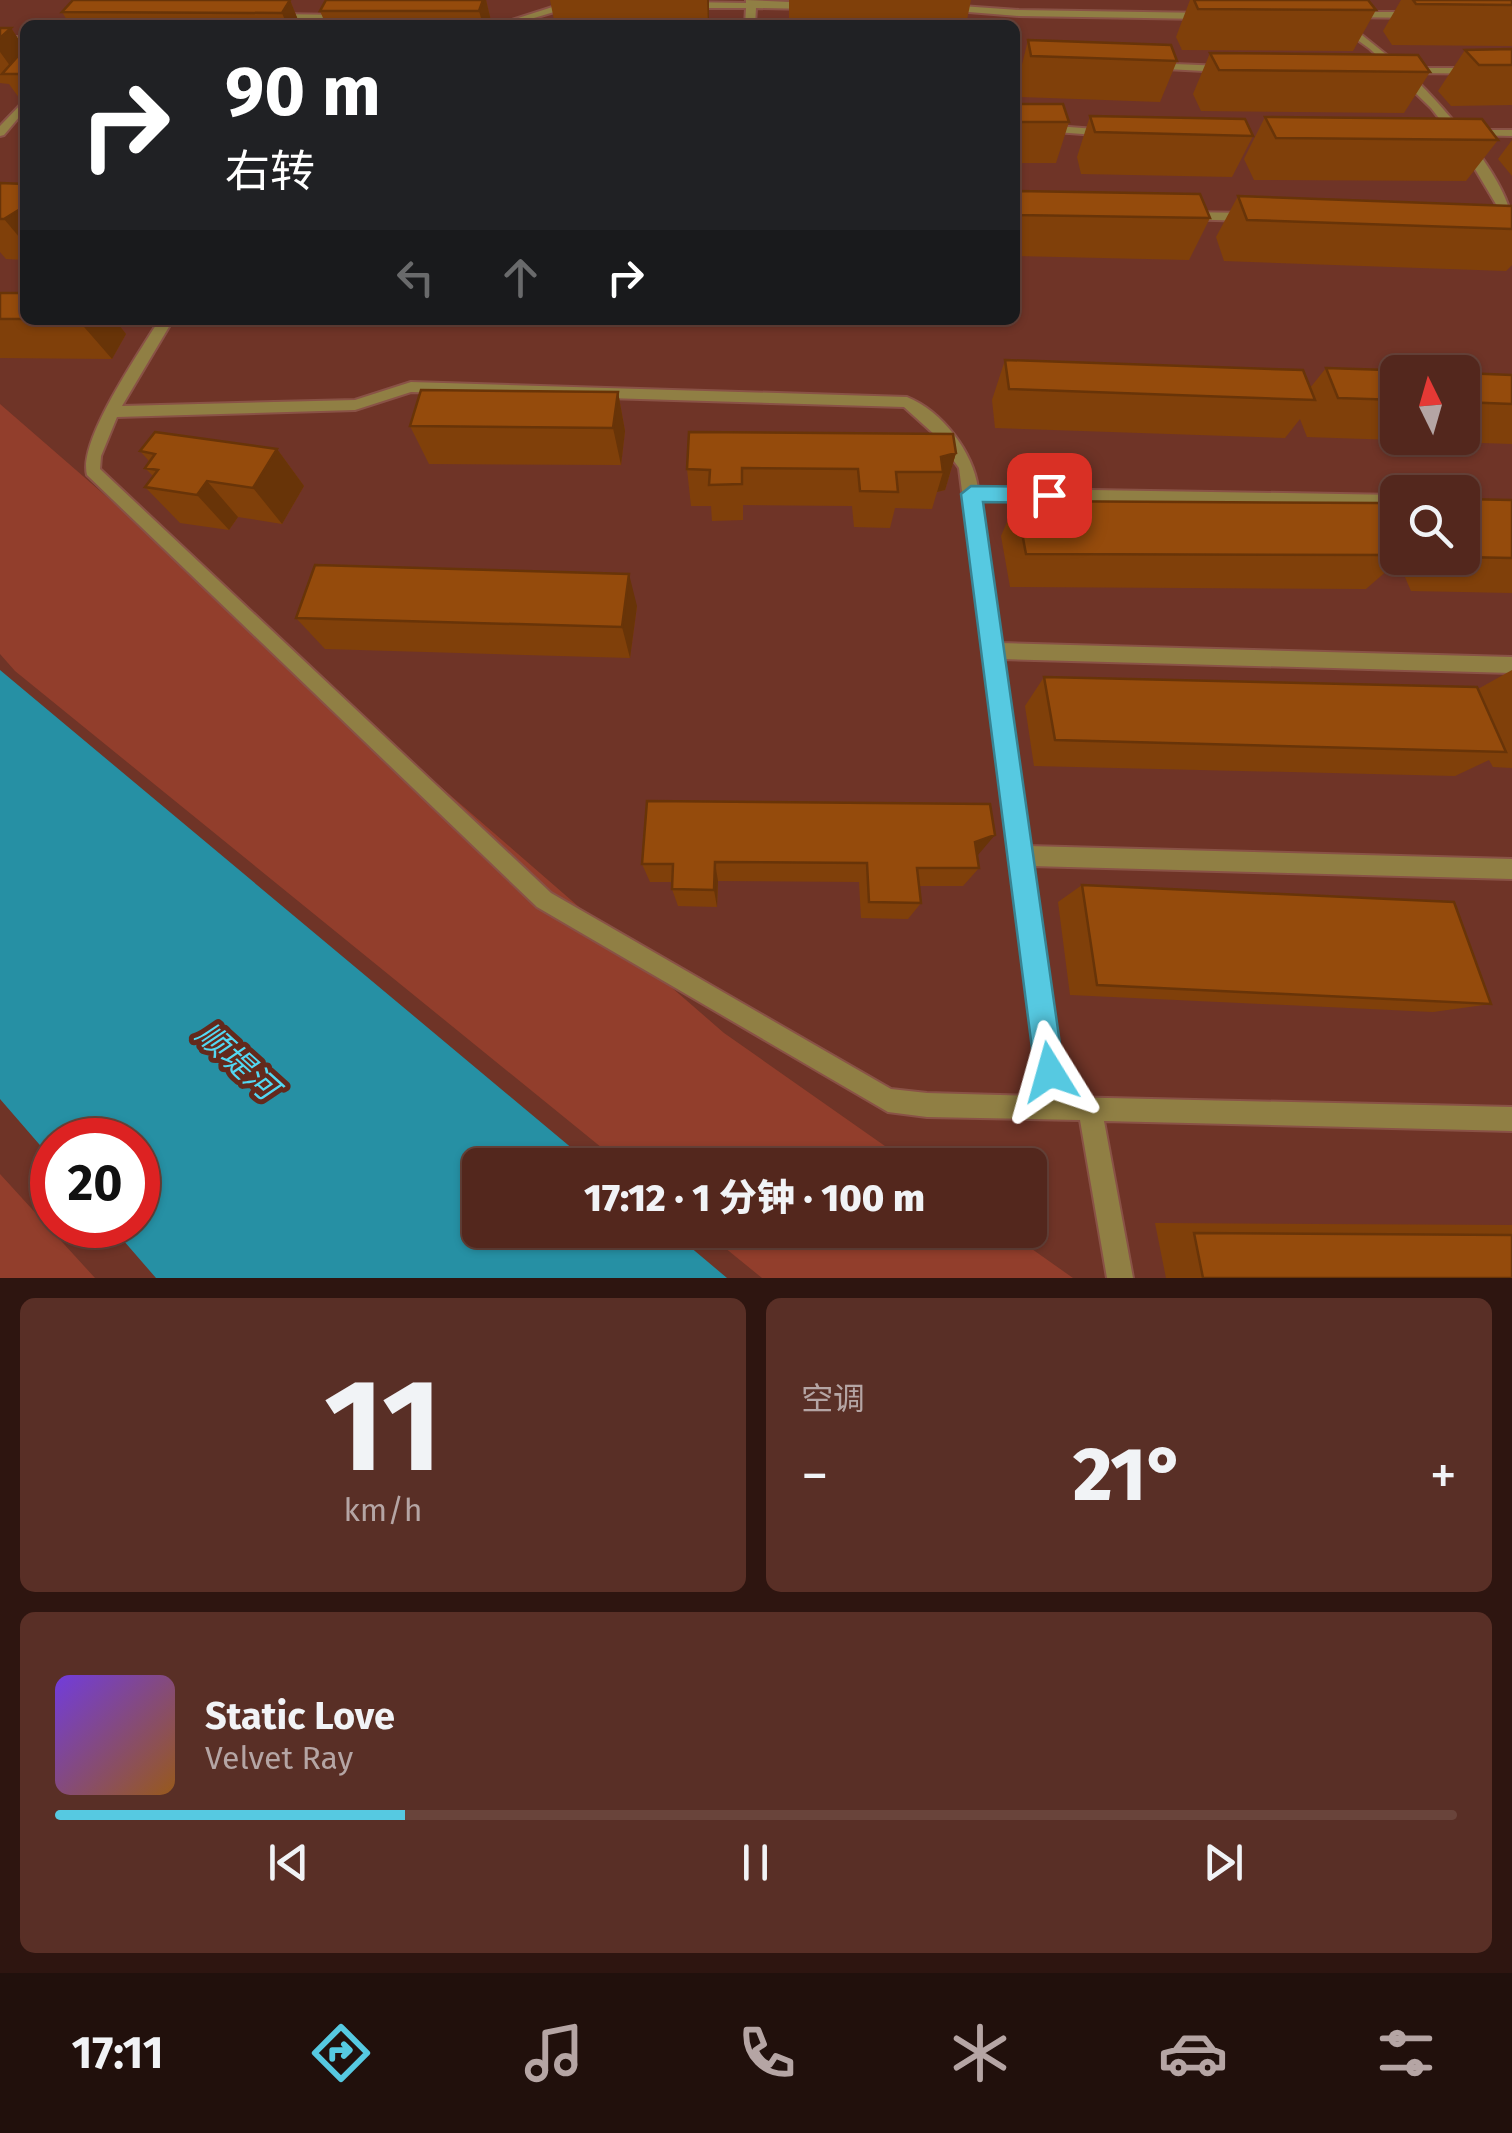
<!DOCTYPE html>
<html lang="zh">
<meta charset="utf-8">
<style>
body{margin:0;font-family:"Fira Sans","Noto Sans SC",sans-serif;background:#592f26;color:#f1f3f6;height:100vh;display:flex;flex-direction:column;font-size:38px;white-space:nowrap}
*{box-sizing:border-box;margin:0}
p{font-size:32px;color:#b5a5a4}
.icon{flex:none;width:55px;height:55px;fill:none;stroke:currentColor;stroke-width:2;stroke-linecap:round;stroke-linejoin:round}
.map{position:relative;height:1278px;overflow:hidden}
.sheet{display:flex;flex-direction:column;gap:20px;padding:20px;background:#2e1510;flex:1}
.sheet>*{flex:none}
.hud{position:absolute;left:20px;top:20px;width:1000px;height:305px;border-radius:15px;box-shadow:0 2px 8px #0004,0 0 0 2px #69443b;background:#202124;color:#fff;overflow:hidden}
.needle{width:65px;rotate:355deg}
.controls{position:absolute;left:1380px;top:355px;display:grid;gap:20px}
.controls a{display:grid;place-items:center;width:100px;height:100px;border-radius:15px;background:#53271d;box-shadow:0 2px 8px #0004,0 0 0 2px #69443b;font-size:50px}
.speed{position:absolute;left:30px;top:1118px;display:flex;gap:20px;font-size:50px;font-weight:700;text-align:center}
.speed>*{display:grid;place-content:center;width:130px;height:130px;border-radius:50%;background:#53271d;box-shadow:0 2px 8px #0004,0 0 0 2px #69443b;line-height:1}
.speed .limit{border:15px solid #d22;background:#fff;color:#111}
.pin{position:absolute;display:grid;place-items:center;width:85px;height:85px;color:#fff;margin:-42px;border-radius:20px;box-shadow:0 5px 15px #0006}
.me{position:absolute;width:110px;margin:-55px;rotate:352deg;stroke-linejoin:round;filter:drop-shadow(0 0 8px #0008)}
.turn{display:flex;align-items:center;gap:35px;height:210px;padding:0 40px;font-size:45px}
.turn .icon{width:130px;height:130px;stroke-width:2.5}
.turn b{display:block;font-size:70px;line-height:85px}
.lanes{display:flex;align-items:center;height:95px;padding:0 40px;background:#0003;justify-content:center;gap:50px;direction:ltr}
.lanes .off{opacity:.35}
.big{font-size:75px;font-weight:800;line-height:1.1}
.sheet .card{flex:1;display:flex;flex-direction:column;justify-content:center;gap:15px;min-width:0;padding:0 35px;border-radius:15px;background:#592f26}
.sheet .dial{align-items:center;gap:0}
.dial b{font-size:130px;line-height:1}
.song{display:flex;align-items:center;gap:30px}
.cover{width:120px;height:120px;border-radius:15px;background:linear-gradient(135deg,hsl(260 70% 55%),hsl(30 70% 35%))}
.played{height:10px;border-radius:5px;background:linear-gradient(90deg,#56c9e1 25%,#69443b 25%)}
.keys{display:flex;justify-content:space-around;direction:ltr}
.heat{display:flex;justify-content:space-between;align-items:center;font-size:55px;direction:ltr}
.sheet .tiles{flex:1;display:grid;gap:20px;grid-template-columns:1fr 1fr}
.card:last-child{grid-column:span 2}
.trip{position:absolute;left:462px;top:1148px;width:585px;height:100px;border-radius:15px;background:#53271d;box-shadow:0 2px 8px #0004,0 0 0 2px #69443b;font-weight:800;line-height:100px;text-align:center}
.tab-bar{display:flex;height:160px;justify-content:space-around;align-items:center;background:#21100c;color:#b5a5a4}
.tab-bar .icon{width:70px;height:70px}
.tab-bar .current{color:#56c9e1}
.tab-bar b{font-size:45px;color:#f1f3f6}
.map>svg:first-child{display:block}
.green{fill:#923e2c}
.water{fill:#2690a4}
.lines{fill:none;stroke-linecap:round;stroke-linejoin:round}
.service-casing{stroke:#895246;stroke-width:4}
.service{fill:#907f44;fill-rule:evenodd}
.wall{fill:#80400a}
.shaded-wall{fill:#683408}
.building{fill:#954b0c;stroke:#683408;stroke-width:2.5}
.route{fill:#56c9e1;stroke:#388392;stroke-width:2.5}
.labels{text-anchor:middle;dominant-baseline:central;stroke-width:10;stroke-linejoin:round;paint-order:stroke}
.near-water-label{font-size:32px;font-style:italic;fill:#53d8f3;stroke:#63291c}
</style>
<div class="map">
<svg width="1512" height="1278" viewBox="0 0 1512 1278">
<rect width="100%" height="100%" fill="#6f3427"/>
<path class="green" d="M 0,404 L 724,1033 L 912,1165 L 623,1165 L 15,671 L 0,654 Z
M 0,1174 L 95,1278 L 0,1278 Z
M 703,1230 L 1005,1230 L 1073,1278 L 762,1278 Z"/>
<path class="water" d="M 0,670 L 592,1165 L 480,1165 L 480,1230 L 670,1230 L 727,1278 L 156,1278 L 110,1225 L 138,1225 L 138,1140 L 52,1140 L 52,1159 L 0,1099 Z"/>
<g class="lines">
<g class="service-casing">
<path id="service" d="M 746,0 L 811,3 L 816,6 L 811,9 L 756,8 L 755,25 L 745,25 L 746,8 L 687,8 L 682,5 L 687,2 L 746,3 Z
M 1302,0 L 1314,0 L 1332,11 L 1403,68 L 1512,68 L 1512,74 L 1409,73 C 1440,103 1512,182 1512,225 L 1506,221 L 1463,149 L 1431,108 L 1370,49 Z
M 571,1 L 576,4 L 574,6 L 514,24 L 509,21 Z
M 947,5 L 1019,10 L 1206,13 L 1211,16 L 1206,19 L 1019,16 L 944,10 L 944,6 Z
M 1351,12 L 1415,12 L 1420,15 L 1415,18 L 1348,17 L 1346,15 Z
M 275,14 L 344,15 L 349,18 L 344,21 L 272,19 L 270,17 Z
M 0,37 L 25,37 L 25,43 L 0,43 Z
M 1150,63 L 1224,66 L 1229,69 L 1224,72 L 1146,68 L 1145,66 Z
M 25,100 L 25,110 L 4,135 L 0,136 L 0,126 Z
M 1015,123 L 1109,130 L 1115,133 L 1109,136 L 1015,129 Z
M 1472,130 L 1512,130 L 1512,136 L 1468,135 L 1468,131 Z
M 1185,212 L 1249,213 L 1255,217 L 1249,221 L 1181,219 L 1181,213 Z
M 159,320 L 173,320 L 122,406 L 355,400 L 411,382 L 907,397 C 942,411 973,452 978,488 L 1398,495 L 1398,507 L 979,500 L 1000,643 L 1512,657 L 1512,673 L 1002,659 L 1028,846 L 1512,859 L 1512,879 L 1031,866 L 1064,1097 L 1512,1107 L 1512,1131 L 1104,1121 L 1133,1278 L 1107,1278 L 1080,1120 L 927,1117 L 888,1112 L 537,907 L 87,475 C 78,440 140,352 159,320 ZM 411,392 L 904,407 L 935,435 L 959,468 L 1041,1096 L 927,1093 L 891,1089 L 551,893 L 100,469 L 101,456 L 117,417 L 355,410 Z"/>
</g>
<use href="#service" class="service"/>
</g>
<path class="wall" d="M 290,0 L 300,25 L 70,25 L 62,12 Z
M 486,0 L 492,25 L 326,25 L 320,11 Z
M 550,0 L 709,0 L 709,25 L 555,25 Z
M 789,0 L 971,0 L 966,25 L 789,25 Z
M 1190,0 L 1368,0 L 1376,10 L 1353,51 L 1182,50 L 1176,37 Z
M 1401,0 L 1512,0 L 1512,46 L 1392,45 L 1383,31 Z
M 0,28 L 11,28 L 25,49 L 25,106 L 9,84 L 0,83 Z
M 1028,40 L 1177,61 L 1160,102 L 1021,97 L 1018,81 Z
M 1512,49 L 1512,105 L 1451,106 L 1438,91 L 1465,50 Z
M 1210,53 L 1430,72 L 1404,113 L 1201,111 L 1193,94 Z
M 1015,104 L 1069,122 L 1056,163 L 1015,163 Z
M 1090,116 L 1253,136 L 1232,177 L 1081,174 L 1077,157 Z
M 1265,117 L 1498,140 L 1466,181 L 1254,180 L 1244,159 Z
M 1512,140 L 1512,176 L 1498,159 Z
M 0,183 L 25,184 L 25,260 L 6,259 L 0,252 Z
M 1015,191 L 1210,218 L 1189,260 L 1015,256 Z
M 1238,196 L 1512,206 L 1512,265 L 1506,271 L 1224,261 L 1216,237 Z
M 0,293 L 25,293 L 25,320 L 115,320 L 126,334 L 112,359 L 0,358 Z
M 821,320 L 900,320 L 899,324 L 822,326 Z
M 1005,360 L 1310,388 L 1326,368 L 1398,372 L 1398,438 L 1462,438 L 1462,373 L 1512,375 L 1512,444 L 1307,437 L 1300,419 L 1285,438 L 995,428 L 992,400 Z
M 618,392 L 625,431 L 621,465 L 429,464 L 410,426 Z
M 277,449 L 304,486 L 282,524 L 238,517 L 229,530 L 180,523 L 145,487 L 153,476 L 145,468 L 149,461 L 140,451 Z
M 956,453 L 945,490 L 937,492 L 932,509 L 895,508 L 890,528 L 854,527 L 852,506 L 743,505 L 743,520 L 712,521 L 711,506 L 691,506 L 687,469 Z
M 1512,500 L 1512,593 L 1411,591 L 1398,561 L 1366,589 L 1010,587 L 1001,536 L 1016,501 L 1392,529 L 1398,524 L 1398,558 L 1462,558 Z
M 637,606 L 630,658 L 325,649 L 296,618 Z
M 1512,670 L 1512,768 L 1493,767 L 1489,760 L 1455,776 L 1034,766 L 1025,706 L 1044,677 L 1478,689 Z
M 977,855 L 979,868 L 963,886 L 919,886 L 921,903 L 908,919 L 861,918 L 859,882 L 718,881 L 717,907 L 678,906 L 672,889 L 672,882 L 650,882 L 642,864 Z
M 1082,885 L 1491,1004 L 1433,1012 L 1070,995 L 1058,902 Z
M 1155,1223 L 1512,1225 L 1512,1278 L 1166,1278 Z"/>
<path class="shaded-wall" d="M 290,0 L 300,25 L 287,25 L 282,13 Z
M 483,0 L 486,0 L 492,25 L 483,25 L 479,11 Z
M 707,0 L 709,0 L 709,25 L 708,25 Z
M 11,28 L 25,49 L 25,74 L 16,74 L 0,52 L 0,38 Z
M 24,206 L 25,207 L 25,244 L 4,219 Z
M 78,320 L 115,320 L 126,334 L 112,359 Z
M 618,392 L 625,431 L 621,465 L 613,428 Z
M 277,449 L 304,486 L 282,524 L 253,488 Z
M 956,453 L 945,490 L 937,492 L 943,472 L 941,457 Z
M 207,481 L 238,517 L 229,530 L 197,495 Z
M 629,574 L 637,606 L 630,658 L 622,627 Z
M 995,835 L 978,855 L 975,842 Z
M 715,862 L 718,881 L 717,907 L 714,890 Z"/>
<path class="building" d="M 73,0 L 290,0 L 282,13 L 62,12 Z
M 326,0 L 483,0 L 479,11 L 320,11 Z
M 1194,0 L 1368,0 L 1376,10 L 1198,9 Z
M 1413,0 L 1512,0 L 1512,5 L 1416,4 Z
M 0,28 L 11,28 L 0,38 Z
M 1028,40 L 1171,45 L 1177,61 L 1031,56 Z
M 1512,49 L 1512,65 L 1479,65 L 1465,50 Z
M 1210,53 L 1418,55 L 1430,72 L 1219,70 Z
M 18,56 L 25,56 L 25,74 L 2,74 Z
M 1015,104 L 1063,104 L 1069,122 L 1015,122 Z
M 1090,116 L 1245,119 L 1253,136 L 1095,132 Z
M 1265,117 L 1482,119 L 1498,140 L 1276,138 Z
M 0,183 L 25,184 L 25,206 L 4,219 L 0,219 Z
M 1015,191 L 1200,194 L 1210,218 L 1015,215 Z
M 1238,196 L 1512,206 L 1512,229 L 1247,220 Z
M 0,293 L 25,293 L 25,319 L 0,319 Z
M 1005,360 L 1303,370 L 1315,400 L 1009,389 Z
M 1326,368 L 1448,372 L 1398,372 L 1398,400 L 1338,398 Z
M 1462,373 L 1512,375 L 1512,404 L 1462,402 Z
M 421,390 L 618,392 L 613,428 L 410,426 Z
M 155,432 L 277,449 L 253,488 L 207,481 L 197,495 L 145,487 L 158,470 L 145,468 L 155,454 L 140,451 Z
M 689,432 L 953,434 L 956,453 L 941,457 L 943,472 L 896,472 L 898,492 L 860,491 L 858,469 L 742,468 L 742,484 L 709,485 L 710,470 L 687,469 Z
M 1462,499 L 1512,500 L 1512,558 L 1462,557 Z
M 1016,501 L 1380,503 L 1398,540 L 1398,555 L 1026,554 Z
M 315,565 L 629,574 L 622,627 L 296,618 Z
M 1044,677 L 1477,687 L 1506,752 L 1055,740 Z
M 647,801 L 990,804 L 995,835 L 975,842 L 979,868 L 917,868 L 921,903 L 869,902 L 867,863 L 715,862 L 714,890 L 672,889 L 673,864 L 642,864 Z
M 1082,885 L 1454,902 L 1491,1004 L 1097,985 Z
M 1194,1233 L 1512,1235 L 1512,1278 L 1203,1278 Z"/>
<path class="route" d="M 971,486 L 1049,487 L 1059,495 L 1049,503 L 983,502 L 1064,1072 L 1060,1082 L 1050,1087 L 1039,1082 L 1035,1072 L 961,494 Z"/>
<g class="labels">
<g class="near-water-label">
<text transform="translate(237 1061) rotate(42)">顺堤河</text>
</g>
</g>
</svg>
<div class="controls">
<a><svg class="needle" viewBox="-14 -14 28 28"><path d="M0-13l5 13h-10z" fill="#e53935"/><path d="M0 13l5-13h-10z" fill="#b5a5a4"/></svg></a>
<a><svg class="icon" aria-label="search" viewBox="0 0 24 24"><circle cx="10" cy="10" r="6"/><path d="M15 15l6 6"/></svg></a>
</div>
<div class="speed"><div class="limit">20</div></div>
<div class="pin" style="left:1049px;top:495px;background:#d93025"><svg class="icon" aria-label="arrive" viewBox="0 0 24 24"><path d="M6 21V4h12l-3 4 3 4H6"/></svg></div>
<svg class="me" style="left:1050px;top:1072px" viewBox="-20 -20 40 40"><path d="M0-17L14 15 0 8-14 15z" fill="#56c9e1" stroke="#fff" stroke-width="4"/></svg>
<div class="trip">17:12 · 1 分钟 · 100 m</div>
<div class="hud">
<div class="turn"><svg class="icon" aria-label="right" viewBox="0 0 24 24"><path d="M7 20v-9h11M14 6l5 5-5 5"/></svg><div><b>90 m</b>右转</div></div>
<div class="lanes"><svg class="icon off" aria-label="left" viewBox="0 0 24 24"><path d="M17 20v-9H6M10 6l-5 5 5 5"/></svg><svg class="icon off" aria-label="ahead" viewBox="0 0 24 24"><path d="M12 20V5M6 11l6-6 6 6"/></svg><svg class="icon" aria-label="right" viewBox="0 0 24 24"><path d="M7 20v-9h11M14 6l5 5-5 5"/></svg></div>
</div>
</div>
<section class="sheet">
<div class="tiles">
<div class="card dial"><b>11</b><p>km/h</p></div>
<div class="card"><p>空调</p>
<div class="heat"><a>−</a><b class="big">21°</b><a>+</a></div>
</div>
<div class="card">
<div class="song"><i class="cover"></i><div><b>Static Love</b><p>Velvet Ray</p></div></div>
<div class="played"></div>
<div class="keys"><svg class="icon" aria-label="previous" viewBox="0 0 24 24"><path d="M18 5L8 12l10 7zM5 5v14"/></svg><svg class="icon" aria-label="pause" viewBox="0 0 24 24"><path d="M8 5v14M16 5v14"/></svg><svg class="icon" aria-label="next" viewBox="0 0 24 24"><path d="M6 5l10 7-10 7zM19 5v14"/></svg></div>
</div>
</div>
</section>
<nav class="tab-bar">
<b>17:11</b>
<svg class="icon current" aria-label="directions" viewBox="0 0 24 24"><path d="M12 3l9 9-9 9-9-9zM9 14v-3h6M13 9l2 2-2 2"/></svg>
<svg class="icon" aria-label="music" viewBox="0 0 24 24"><path d="M9 18V5l10-2v13"/><circle cx="6" cy="18" r="3"/><circle cx="16" cy="16" r="3"/></svg>
<svg class="icon" aria-label="phone" viewBox="0 0 24 24"><path d="M5 4h4l2 5-3 2q2 4 5 5l2-3 5 2v4C11 20 4 13 5 4z"/></svg>
<svg class="icon" aria-label="climate" viewBox="0 0 24 24"><path d="M12 3v18M4 7l16 10M4 17L20 7"/></svg>
<svg class="icon" aria-label="car" viewBox="0 0 24 24"><path d="M5 17H2v-5l4-1 3-4h7l3 4 3 1v5h-3M9 17h6M6 11h13"/><circle cx="7" cy="17" r="2"/><circle cx="17" cy="17" r="2"/></svg>
<svg class="icon" aria-label="filters" viewBox="0 0 24 24"><path d="M4 7h16M4 17h16"/><circle cx="9" cy="7" r="2"/><circle cx="15" cy="17" r="2"/></svg>
</nav>
